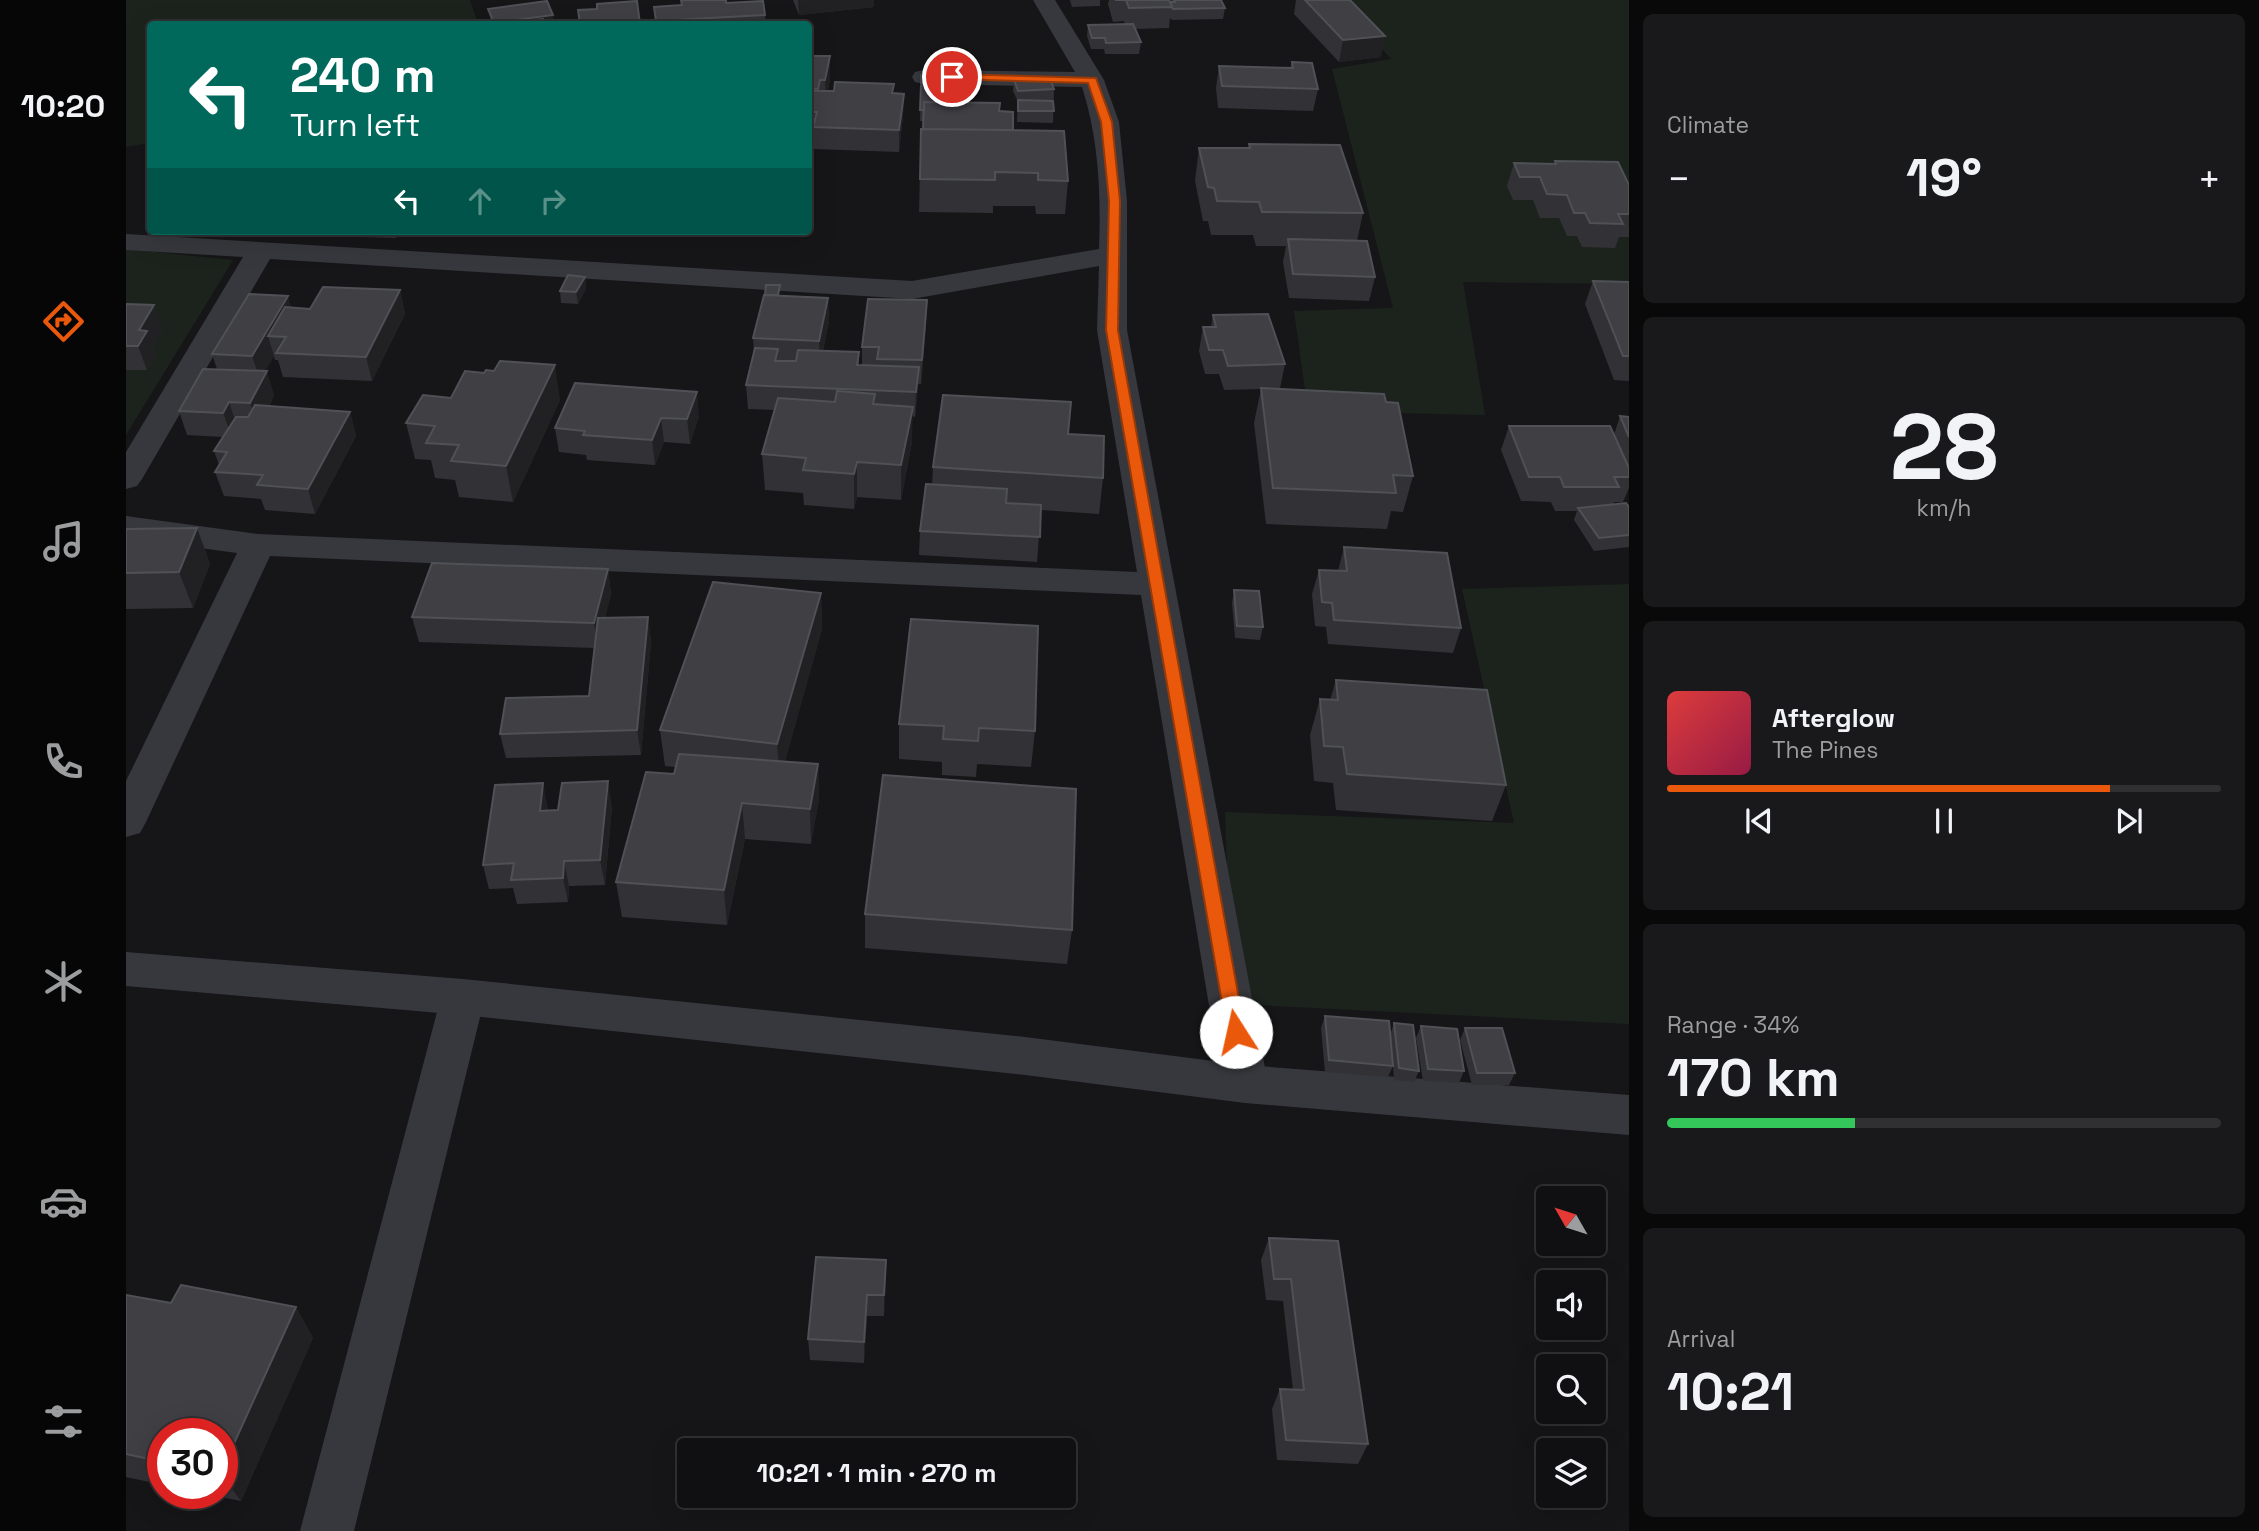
<!DOCTYPE html>
<meta charset="utf-8">
<style>
body{margin:0;font-family:"Space Grotesk",sans-serif;background:#19191b;color:#f1f3f6;height:100vh;display:flex;flex-direction:column;font-size:26px;white-space:nowrap}
*{box-sizing:border-box;margin:0}
p{font-size:23px;color:#9c9d9f}
.icon{flex:none;width:38px;height:38px;fill:none;stroke:currentColor;stroke-width:2;stroke-linecap:round;stroke-linejoin:round}
.map{position:relative;flex:1;overflow:hidden}
.side{display:flex;flex-direction:column;gap:14px;padding:14px;background:#09090a;width:630px}
.side>*{flex:none}
.banner{position:absolute;left:21px;top:21px;width:665px;height:214px;border-radius:7px;box-shadow:0 7px 28px #0002,0 0 0 2px #303032;background:#00695c;color:#fff;overflow:hidden}
.needle{width:46px;rotate:309deg}
.tools{position:absolute;left:1410px;top:1186px;display:grid;gap:14px}
.tools a{display:grid;place-items:center;width:70px;height:70px;border-radius:7px;background:#101012;box-shadow:0 7px 28px #0002,0 0 0 2px #303032;font-size:35px}
.speed{position:absolute;left:21px;top:1418px;display:flex;gap:14px;font-size:35px;font-weight:700;text-align:center}
.speed>*{display:grid;place-content:center;width:91px;height:91px;border-radius:50%;background:#101012;box-shadow:0 7px 28px #0002,0 0 0 2px #303032;line-height:1}
.speed .limit{border:10px solid #d22;background:#fff;color:#111}
.pin{position:absolute;display:grid;place-items:center;width:60px;height:60px;color:#fff;margin:-30px;border:4px solid #fff;border-radius:50%;box-shadow:0 2px 7px #0007}
.me{position:absolute;width:77px;margin:-38px;rotate:350deg;stroke-linejoin:round;filter:drop-shadow(0 0 5px #0008)}
.turn{display:flex;align-items:center;gap:24px;height:147px;padding:0 28px;font-size:32px}
.turn .icon{width:91px;height:91px;stroke-width:2.5}
.turn b{display:block;font-size:49px;line-height:60px}
.lanes{display:flex;align-items:center;height:66px;padding:0 28px;background:#0003;justify-content:center;gap:35px;direction:ltr}
.lanes .off{opacity:.35}
.big{font-size:52px;font-weight:700;line-height:1.1}
.side .card{flex:1;display:flex;flex-direction:column;justify-content:center;gap:10px;min-width:0;padding:0 24px;border-radius:10px;background:#19191b}
.side .dial{align-items:center;gap:0}
.dial b{font-size:91px;line-height:1}
.song{display:flex;align-items:center;gap:21px}
.cover{width:84px;height:84px;border-radius:10px;background:linear-gradient(135deg,hsl(0 70% 55%),hsl(340 70% 35%))}
.played{height:7px;border-radius:4px;background:linear-gradient(90deg,#ea580c 80%,#303032 80%)}
.keys{display:flex;justify-content:space-around;direction:ltr}
.heat{display:flex;justify-content:space-between;align-items:center;font-size:38px;direction:ltr}
.charge{height:10px;border-radius:5px;background:linear-gradient(90deg,#34c759 34%,#303032 0)}
.trip{position:absolute;left:551px;top:1438px;width:399px;height:70px;border-radius:7px;background:#101012;box-shadow:0 7px 28px #0002,0 0 0 2px #303032;font-weight:700;line-height:70px;text-align:center}
main{display:flex;flex:1;min-height:0}
.menu{display:flex;flex-direction:column;width:126px;justify-content:space-around;align-items:center;background:#060607;color:#9c9d9f}
.menu .icon{width:49px;height:49px}
.menu .active{color:#ea580c}
.menu b{font-size:32px;color:#f1f3f6}
.map>svg:first-child{display:block}
.green{fill:#1c231d}
.lines{fill:none;stroke-linecap:round;stroke-linejoin:round}
.minor{fill:#37383d;fill-rule:evenodd}
.tertiary{fill:#37383d;fill-rule:evenodd}
.wall{fill:#323236}
.shaded-wall{fill:#212124}
.building{fill:#3f3f44;stroke:#4f5156;stroke-width:2}
.route{fill:#ea580c;stroke:#983908;stroke-width:2}
</style>
<main>
<nav class="menu">
<b>10:20</b>
<svg class="icon active" aria-label="directions" viewBox="0 0 24 24"><path d="M12 3l9 9-9 9-9-9zM9 14v-3h6M13 9l2 2-2 2"/></svg>
<svg class="icon" aria-label="music" viewBox="0 0 24 24"><path d="M9 18V5l10-2v13"/><circle cx="6" cy="18" r="3"/><circle cx="16" cy="16" r="3"/></svg>
<svg class="icon" aria-label="phone" viewBox="0 0 24 24"><path d="M5 4h4l2 5-3 2q2 4 5 5l2-3 5 2v4C11 20 4 13 5 4z"/></svg>
<svg class="icon" aria-label="climate" viewBox="0 0 24 24"><path d="M12 3v18M4 7l16 10M4 17L20 7"/></svg>
<svg class="icon" aria-label="car" viewBox="0 0 24 24"><path d="M5 17H2v-5l4-1 3-4h7l3 4 3 1v5h-3M9 17h6M6 11h13"/><circle cx="7" cy="17" r="2"/><circle cx="17" cy="17" r="2"/></svg>
<svg class="icon" aria-label="filters" viewBox="0 0 24 24"><path d="M4 7h16M4 17h16"/><circle cx="9" cy="7" r="2"/><circle cx="15" cy="17" r="2"/></svg>
</nav>
<div class="map">
<svg width="1503" height="1531" viewBox="0 0 1503 1531">
<rect width="100%" height="100%" fill="#161618"/>
<path class="green" d="M 0,0 L 344,0 L 352,24 L 24,24 L 24,143 L 0,147 Z
M 1212,0 L 1503,0 L 1503,284 L 1337,282 L 1359,415 L 1182,411 L 1168,311 L 1267,308 L 1206,69 L 1265,59 Z
M 0,249 L 107,260 L 0,435 Z
M 1503,584 L 1503,1024 L 1110,1004 L 1103,927 L 1099,812 L 1388,823 L 1336,589 Z"/>
<g class="lines">
<path class="minor" d="M 907,0 L 929,0 L 978,80 L 993,122 L 1001,201 L 1001,330 L 1142,1084 L 1135,1098 L 1119,1103 L 1103,1098 L 1096,1084 L 1015,595 L 144,556 L 20,822 L 14,833 L 0,837 L 0,781 L 111,553 L 0,538 L 0,516 L 132,534 L 1011,572 L 971,330 L 973,266 L 786,299 L 144,259 L 16,479 L 11,486 L 0,489 L 0,452 L 117,257 L 0,250 L 0,234 L 786,281 L 973,249 C 975,194 973,140 956,87 L 798,84 L 789,82 L 786,77 L 789,72 L 798,70 L 949,72 Z
M 337,979 L 352,984 L 359,997 L 228,1531 L 174,1531 L 315,997 L 322,984 Z"/>
<path class="tertiary" d="M 0,952 L 337,979 L 899,1037 L 1119,1065 L 1503,1095 L 1503,1135 L 1119,1103 L 899,1075 L 337,1015 L 0,986 Z"/>
</g>
<path class="wall" d="M 667,0 L 748,0 L 748,7 L 673,15 Z
M 944,0 L 974,0 L 974,6 L 946,7 Z
M 983,0 L 1043,0 L 1044,2 L 1045,0 L 1095,0 L 1099,8 L 1097,19 L 1046,20 L 1044,18 L 1043,28 L 1009,29 L 1015,42 L 1013,54 L 979,54 L 978,49 L 965,49 L 961,36 L 962,25 L 999,24 L 998,21 L 987,22 L 982,4 Z
M 1170,0 L 1224,0 L 1255,57 L 1213,62 L 1168,14 Z
M 600,3 L 639,15 L 640,24 L 530,24 L 530,21 L 530,24 L 528,7 Z
M 362,9 L 429,24 L 366,24 Z
M 682,56 L 704,78 L 702,91 L 778,94 L 777,116 L 773,152 L 688,149 L 688,134 L 683,134 Z
M 1166,62 L 1192,89 L 1187,111 L 1092,108 L 1090,88 L 1093,66 L 1164,68 Z
M 795,75 L 830,76 L 831,102 L 873,111 L 887,130 L 942,181 L 939,214 L 910,214 L 909,206 L 867,206 L 867,213 L 793,212 L 795,129 L 797,129 L 798,121 L 794,121 Z
M 888,80 L 928,89 L 927,123 L 891,122 L 892,102 L 887,91 Z
M 1123,144 L 1237,213 L 1231,241 L 1249,277 L 1243,301 L 1163,298 L 1157,262 L 1160,246 L 1130,246 L 1127,235 L 1085,235 L 1082,221 L 1077,221 L 1069,181 L 1073,148 L 1123,148 Z
M 1429,161 L 1503,185 L 1503,237 L 1493,237 L 1489,248 L 1456,247 L 1451,236 L 1441,236 L 1433,218 L 1414,218 L 1407,200 L 1387,200 L 1381,186 L 1388,163 L 1428,164 Z
M 202,231 L 273,231 L 270,238 L 203,236 Z
M 459,277 L 460,289 L 452,304 L 435,303 L 434,291 Z
M 1467,281 L 1503,282 L 1503,381 L 1488,380 L 1459,304 Z
M 274,290 L 279,314 L 246,381 L 157,377 L 152,360 L 149,360 L 148,356 L 139,371 L 148,395 L 143,406 L 224,412 L 230,436 L 189,514 L 139,510 L 135,499 L 98,496 L 89,472 L 93,465 L 88,451 L 97,437 L 61,435 L 53,411 L 91,369 L 86,354 L 165,308 L 184,309 Z
M 654,296 L 702,298 L 703,321 L 697,351 L 733,352 L 733,365 L 736,365 L 736,347 L 801,300 L 800,324 L 795,384 L 792,384 L 789,417 L 786,416 L 786,442 L 775,500 L 731,497 L 728,509 L 678,505 L 677,493 L 639,490 L 636,454 L 649,410 L 622,409 L 620,385 L 628,353 L 627,338 Z
M 0,304 L 37,328 L 27,346 L 30,355 L 21,370 L 0,370 Z
M 1087,315 L 1159,364 L 1154,388 L 1144,389 L 1260,402 L 1287,476 L 1277,512 L 1265,511 L 1261,529 L 1140,524 L 1128,423 L 1135,389 L 1098,390 L 1093,374 L 1079,374 L 1073,351 L 1077,327 L 1085,327 Z
M 368,371 L 434,400 L 387,502 L 333,497 L 329,480 L 309,478 L 305,460 L 289,459 L 280,423 L 325,398 L 358,373 Z
M 449,383 L 573,416 L 564,444 L 538,442 L 529,465 L 461,460 L 460,455 L 433,452 L 429,428 Z
M 1494,416 L 1503,417 L 1503,488 L 1497,502 L 1488,502 L 1487,504 L 1503,507 L 1503,547 L 1468,551 L 1448,520 L 1451,511 L 1429,511 L 1425,502 L 1395,501 L 1375,450 L 1383,426 L 1488,435 Z
M 942,434 L 977,478 L 973,514 L 915,510 L 911,562 L 793,555 L 794,531 L 806,485 L 807,467 Z
M 71,528 L 84,564 L 67,608 L 0,609 L 0,529 Z
M 1218,547 L 1335,628 L 1327,653 L 1202,644 L 1200,627 L 1189,626 L 1186,594 L 1193,570 L 1212,571 Z
M 482,569 L 485,594 L 479,618 L 522,617 L 525,642 L 515,755 L 380,758 L 374,734 L 463,696 L 468,648 L 293,642 L 286,617 Z
M 1108,590 L 1137,627 L 1134,640 L 1109,638 L 1106,603 Z
M 695,593 L 696,629 L 659,761 L 692,764 L 693,799 L 685,844 L 619,839 L 601,925 L 496,917 L 490,882 L 548,774 L 549,767 L 539,766 L 534,730 Z
M 1210,680 L 1380,785 L 1366,821 L 1210,810 L 1207,783 L 1188,781 L 1184,735 L 1194,699 L 1204,700 Z
M 773,724 L 909,731 L 905,767 L 851,764 L 850,777 L 816,775 L 816,762 L 773,759 Z
M 486,806 L 479,885 L 443,886 L 442,902 L 391,904 L 387,888 L 363,889 L 357,865 L 422,808 L 422,811 Z
M 739,914 L 946,930 L 941,964 L 739,948 Z
M 1199,1016 L 1264,1035 L 1268,1023 L 1293,1071 L 1288,1082 L 1268,1080 L 1267,1066 L 1262,1077 L 1199,1072 L 1195,1028 Z
M 1295,1026 L 1338,1071 L 1333,1083 L 1297,1081 L 1290,1038 Z
M 1339,1028 L 1389,1073 L 1383,1085 L 1346,1085 L 1334,1040 Z
M 1143,1238 L 1212,1241 L 1242,1444 L 1232,1464 L 1151,1460 L 1146,1409 L 1154,1389 L 1167,1390 L 1157,1301 L 1140,1300 L 1135,1260 Z
M 760,1260 L 758,1316 L 741,1316 L 738,1363 L 684,1360 L 682,1339 Z
M 0,1295 L 45,1303 L 170,1307 L 187,1338 L 115,1501 L 75,1493 L 96,1493 L 96,1433 L 37,1433 L 37,1485 L 0,1477 Z"/>
<path class="shaded-wall" d="M 672,0 L 748,0 L 748,7 L 673,15 Z
M 427,15 L 429,24 L 368,24 L 368,23 Z
M 1259,36 L 1255,57 L 1213,62 L 1217,40 Z
M 704,56 L 704,78 L 700,103 L 699,80 Z
M 778,94 L 777,116 L 773,152 L 773,130 Z
M 459,277 L 460,289 L 452,304 L 450,292 Z
M 274,290 L 279,314 L 246,381 L 240,357 Z
M 162,296 L 169,320 L 142,336 L 148,356 L 134,380 L 126,356 Z
M 702,298 L 703,321 L 694,365 L 693,341 Z
M 801,300 L 800,324 L 795,384 L 796,360 Z
M 28,305 L 37,328 L 27,346 L 30,355 L 21,370 L 12,346 L 13,330 Z
M 429,365 L 434,400 L 387,502 L 380,466 Z
M 793,367 L 792,391 L 789,417 L 790,392 Z
M 141,371 L 148,395 L 132,427 L 124,403 Z
M 571,392 L 573,416 L 564,444 L 561,419 Z
M 103,402 L 111,426 L 106,437 L 97,413 Z
M 787,407 L 786,442 L 775,500 L 775,465 Z
M 224,412 L 230,436 L 189,514 L 182,489 Z
M 535,418 L 538,442 L 529,465 L 526,440 Z
M 731,462 L 731,497 L 728,509 L 728,474 Z
M 71,528 L 84,564 L 67,608 L 53,572 Z
M 482,569 L 485,594 L 472,648 L 468,623 Z
M 695,593 L 696,629 L 654,780 L 651,744 Z
M 522,617 L 525,642 L 515,755 L 511,730 Z
M 692,764 L 693,799 L 685,844 L 684,809 Z
M 482,781 L 486,806 L 479,885 L 474,860 Z
M 417,783 L 422,808 L 419,836 L 414,811 Z
M 616,803 L 619,839 L 601,925 L 598,890 Z
M 438,861 L 443,886 L 442,902 L 437,878 Z
M 760,1260 L 760,1281 L 758,1316 L 758,1295 Z
M 741,1295 L 741,1316 L 738,1363 L 738,1342 Z
M 170,1307 L 187,1338 L 115,1501 L 96,1476 L 96,1470 Z"/>
<path class="building" d="M 555,0 L 600,0 L 600,3 L 637,1 L 639,15 L 530,21 L 528,7 L 556,5 Z
M 989,0 L 1043,0 L 1046,7 L 1003,8 L 1000,0 Z
M 1048,0 L 1095,0 L 1099,8 L 1047,9 L 1044,2 L 1049,2 Z
M 1179,0 L 1224,0 L 1259,36 L 1217,40 Z
M 421,1 L 427,15 L 368,23 L 362,9 Z
M 511,1 L 514,24 L 454,24 L 452,10 L 471,9 L 471,4 Z
M 417,19 L 418,24 L 371,24 Z
M 1007,24 L 1015,42 L 980,43 L 979,38 L 966,38 L 962,25 Z
M 682,56 L 704,56 L 699,80 L 694,80 L 692,89 L 682,88 Z
M 1166,62 L 1186,63 L 1192,89 L 1096,86 L 1093,66 L 1167,68 Z
M 795,75 L 830,76 L 830,84 L 795,83 Z
M 924,79 L 928,89 L 892,91 L 888,80 Z
M 709,82 L 768,84 L 766,93 L 778,94 L 773,130 L 687,127 L 691,112 L 682,112 L 687,91 L 708,91 Z
M 795,85 L 831,86 L 831,102 L 798,102 L 798,110 L 794,110 Z
M 892,100 L 927,101 L 928,111 L 892,111 Z
M 798,102 L 874,103 L 873,111 L 887,112 L 887,130 L 797,129 Z
M 795,129 L 938,131 L 942,181 L 912,180 L 912,173 L 869,172 L 869,180 L 794,179 Z
M 1123,144 L 1214,145 L 1237,213 L 1136,212 L 1133,202 L 1091,201 L 1088,188 L 1082,187 L 1073,148 L 1124,148 Z
M 1429,161 L 1492,162 L 1503,185 L 1503,214 L 1492,214 L 1497,224 L 1464,223 L 1459,213 L 1448,213 L 1441,195 L 1421,194 L 1414,177 L 1394,177 L 1388,163 L 1430,164 Z
M 1162,239 L 1241,241 L 1249,277 L 1167,274 Z
M 442,275 L 459,277 L 450,292 L 434,291 Z
M 1467,281 L 1503,282 L 1503,356 L 1497,356 Z
M 640,285 L 654,285 L 652,295 L 639,295 Z
M 197,287 L 274,290 L 240,357 L 150,353 L 160,337 L 142,336 L 159,307 L 184,309 Z
M 123,294 L 162,296 L 126,356 L 86,354 Z
M 638,295 L 702,298 L 693,341 L 627,338 Z
M 742,299 L 801,300 L 796,360 L 751,359 L 753,347 L 736,347 Z
M 0,304 L 28,305 L 13,330 L 21,331 L 12,346 L 0,346 Z
M 1142,314 L 1159,364 L 1102,366 L 1097,350 L 1083,350 L 1077,327 L 1090,327 L 1087,315 Z
M 629,348 L 652,349 L 649,361 L 670,361 L 672,350 L 733,352 L 731,365 L 793,367 L 790,392 L 620,385 Z
M 374,361 L 429,365 L 380,466 L 325,461 L 333,445 L 300,443 L 309,426 L 280,423 L 297,395 L 325,398 L 339,371 L 358,373 L 360,370 L 368,371 Z
M 77,369 L 141,371 L 124,403 L 103,402 L 97,413 L 53,411 Z
M 449,383 L 571,392 L 561,419 L 535,418 L 526,440 L 457,435 L 459,431 L 429,428 Z
M 1135,388 L 1258,394 L 1260,402 L 1272,403 L 1287,476 L 1267,475 L 1270,493 L 1147,488 Z
M 711,391 L 749,394 L 747,404 L 787,407 L 775,465 L 731,462 L 728,474 L 677,470 L 680,458 L 636,454 L 652,398 L 709,402 Z
M 817,395 L 945,402 L 942,434 L 978,436 L 977,478 L 807,467 Z
M 129,405 L 224,412 L 182,489 L 131,485 L 137,475 L 89,472 L 101,452 L 88,451 L 110,417 L 122,417 Z
M 1494,416 L 1503,417 L 1503,437 Z
M 1383,426 L 1484,426 L 1503,468 L 1503,477 L 1488,477 L 1493,487 L 1438,487 L 1434,477 L 1403,477 Z
M 800,484 L 881,489 L 880,503 L 915,505 L 914,537 L 794,531 Z
M 1500,503 L 1503,507 L 1503,535 L 1473,538 L 1452,508 Z
M 71,528 L 53,572 L 0,573 L 0,529 Z
M 1218,547 L 1321,553 L 1335,628 L 1208,620 L 1206,603 L 1196,602 L 1193,570 L 1221,571 Z
M 306,563 L 482,569 L 468,623 L 286,617 Z
M 587,582 L 695,593 L 651,744 L 534,730 Z
M 1108,590 L 1133,591 L 1137,627 L 1111,626 Z
M 522,617 L 511,730 L 374,734 L 380,698 L 463,696 L 472,618 Z
M 785,619 L 912,626 L 909,731 L 853,728 L 852,741 L 817,739 L 818,726 L 773,724 Z
M 1210,680 L 1361,690 L 1380,785 L 1221,774 L 1217,747 L 1198,746 L 1194,699 L 1212,700 Z
M 553,754 L 692,764 L 684,809 L 616,803 L 598,890 L 490,882 L 520,772 L 548,774 Z
M 757,775 L 950,789 L 946,930 L 739,914 Z
M 482,781 L 474,860 L 438,861 L 437,878 L 385,880 L 388,863 L 357,865 L 369,785 L 417,783 L 414,811 L 432,810 L 436,783 Z
M 1199,1016 L 1263,1021 L 1267,1066 L 1203,1060 Z
M 1268,1023 L 1287,1025 L 1293,1071 L 1273,1068 Z
M 1295,1026 L 1331,1029 L 1338,1071 L 1302,1069 Z
M 1339,1028 L 1376,1028 L 1389,1073 L 1351,1073 Z
M 1143,1238 L 1212,1241 L 1242,1444 L 1160,1440 L 1154,1389 L 1178,1390 L 1165,1279 L 1148,1279 Z
M 690,1257 L 760,1260 L 758,1295 L 741,1295 L 738,1342 L 682,1339 Z
M 55,1285 L 170,1307 L 96,1470 L 96,1433 L 37,1433 L 37,1462 L 0,1454 L 0,1295 L 45,1303 Z"/>
<path class="route" d="M 826,74 L 970,78 L 986,122 L 994,201 L 992,330 L 1119,1032 L 1117,1037 L 1110,1039 L 1104,1037 L 1101,1032 L 980,330 L 983,201 L 975,122 L 962,83 L 823,79 L 821,77 Z"/>
</svg>
<div class="tools">
<a><svg class="needle" viewBox="-14 -14 28 28"><path d="M0-13l5 13h-10z" fill="#e53935"/><path d="M0 13l5-13h-10z" fill="#9c9d9f"/></svg></a>
<a><svg class="icon" aria-label="sound" viewBox="0 0 24 24"><path d="M4 9h4l5-4v14l-5-4H4zM17 9q2 3 0 6"/></svg></a>
<a><svg class="icon" aria-label="search" viewBox="0 0 24 24"><circle cx="10" cy="10" r="6"/><path d="M15 15l6 6"/></svg></a>
<a><svg class="icon" aria-label="layers" viewBox="0 0 24 24"><path d="M12 4l9 5-9 5-9-5zM3 14l9 5 9-5"/></svg></a>
</div>
<div class="speed"><div class="limit">30</div></div>
<div class="pin" style="left:826px;top:77px;background:#d93025"><svg class="icon" aria-label="arrive" viewBox="0 0 24 24"><path d="M6 21V4h12l-3 4 3 4H6"/></svg></div>
<svg class="me" style="left:1110px;top:1032px" viewBox="-20 -20 40 40"><circle r="19" fill="#fff"/><path d="M0-13L10 11 0 6-10 11z" fill="#ea580c"/></svg>
<div class="trip">10:21 · 1 min · 270 m</div>
<div class="banner">
<div class="turn"><svg class="icon" aria-label="left" viewBox="0 0 24 24"><path d="M17 20v-9H6M10 6l-5 5 5 5"/></svg><div><b>240 m</b>Turn left</div></div>
<div class="lanes"><svg class="icon" aria-label="left" viewBox="0 0 24 24"><path d="M17 20v-9H6M10 6l-5 5 5 5"/></svg><svg class="icon off" aria-label="ahead" viewBox="0 0 24 24"><path d="M12 20V5M6 11l6-6 6 6"/></svg><svg class="icon off" aria-label="right" viewBox="0 0 24 24"><path d="M7 20v-9h11M14 6l5 5-5 5"/></svg></div>
</div>
</div>
<section class="side">
<div class="card"><p>Climate</p>
<div class="heat"><a>−</a><b class="big">19°</b><a>+</a></div>
</div>
<div class="card dial"><b>28</b><p>km/h</p></div>
<div class="card">
<div class="song"><i class="cover"></i><div><b>Afterglow</b><p>The Pines</p></div></div>
<div class="played"></div>
<div class="keys"><svg class="icon" aria-label="previous" viewBox="0 0 24 24"><path d="M18 5L8 12l10 7zM5 5v14"/></svg><svg class="icon" aria-label="pause" viewBox="0 0 24 24"><path d="M8 5v14M16 5v14"/></svg><svg class="icon" aria-label="next" viewBox="0 0 24 24"><path d="M6 5l10 7-10 7zM19 5v14"/></svg></div>
</div>
<div class="card"><p>Range · 34%</p><b class="big">170 km</b><div class="charge"></div></div>
<div class="card"><p>Arrival</p><b class="big">10:21</b></div>
</section>
</main>
